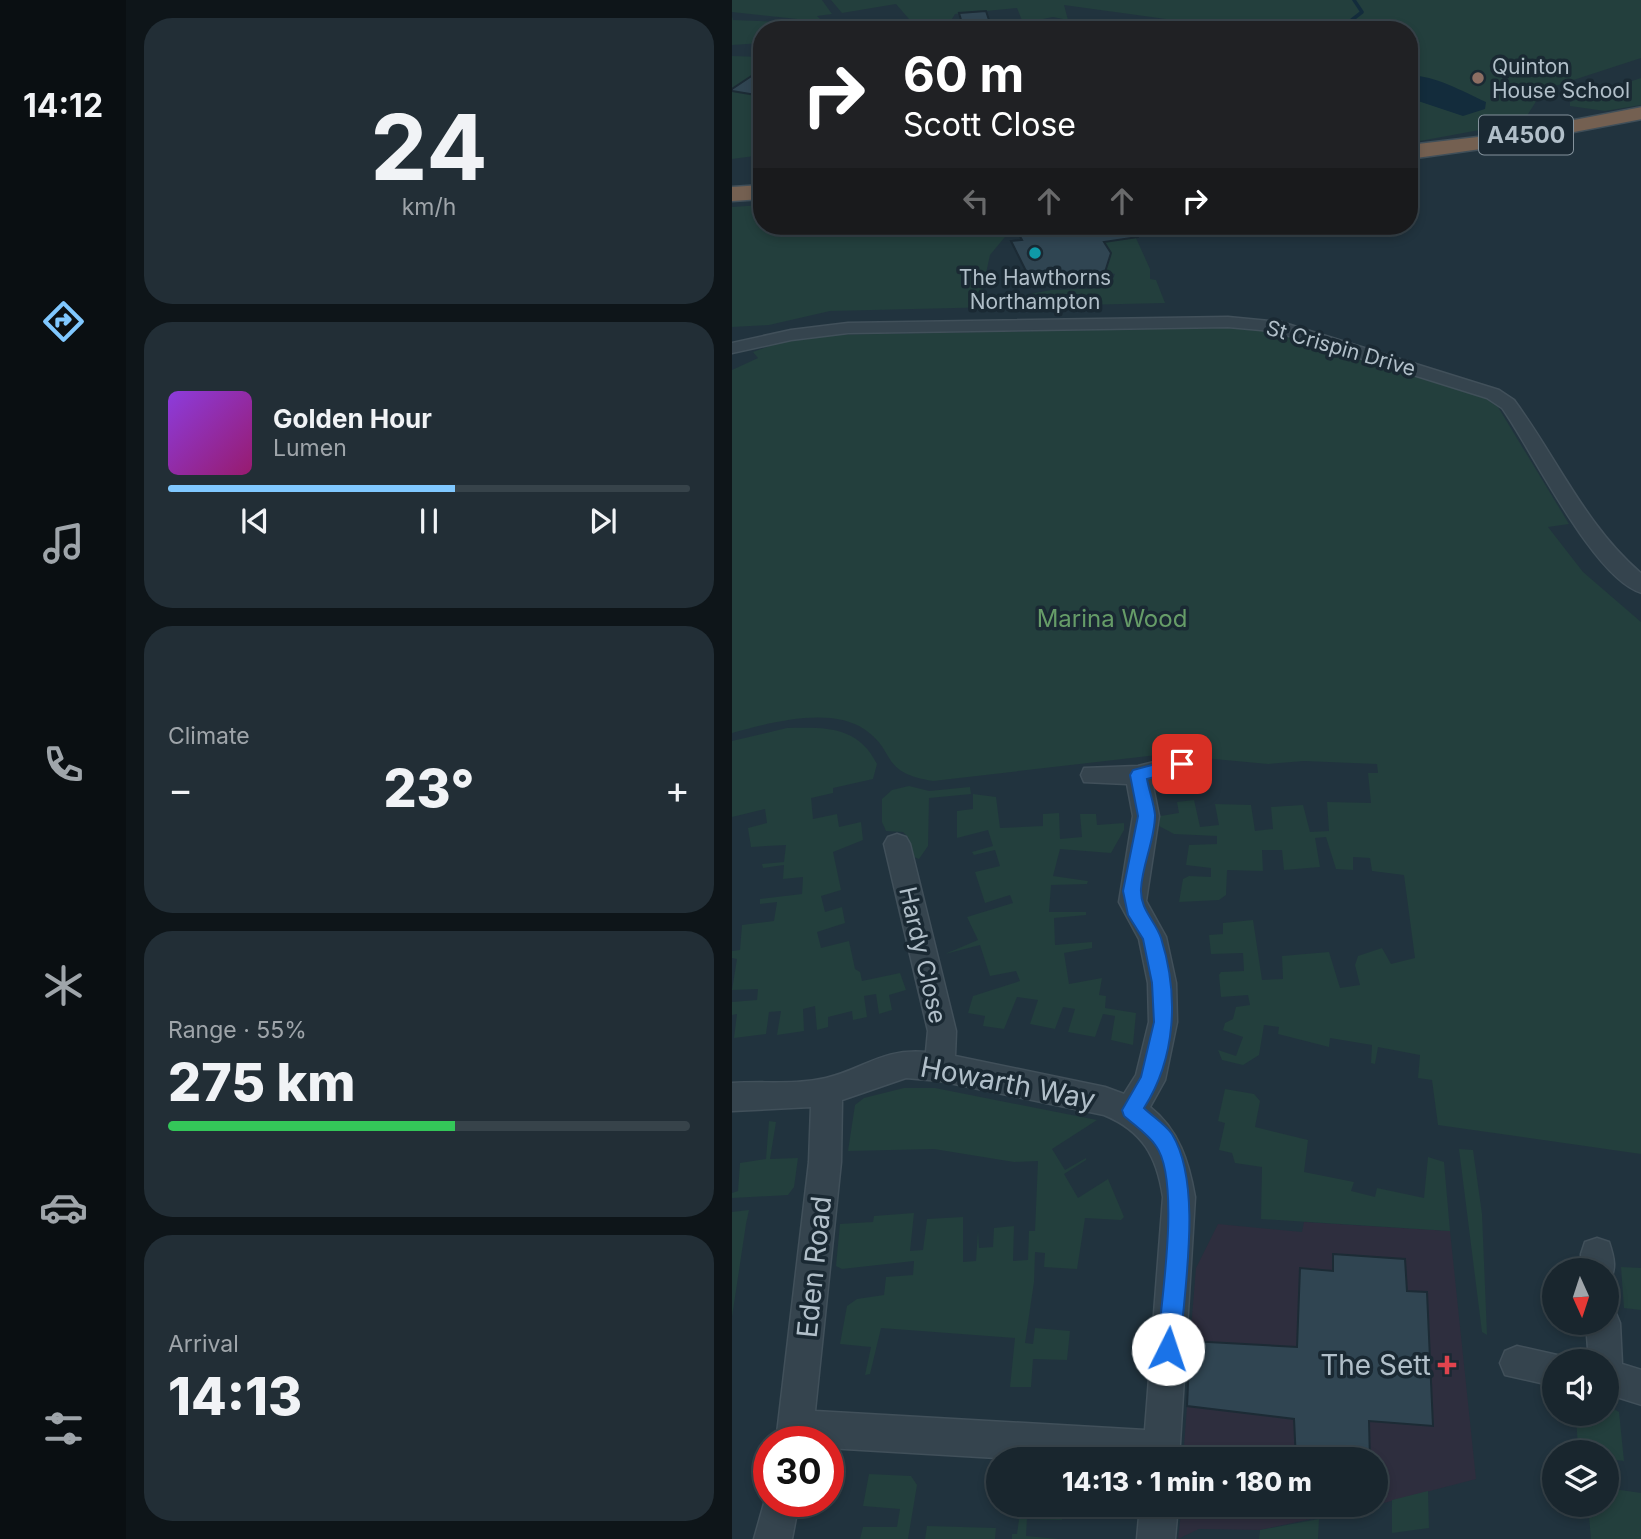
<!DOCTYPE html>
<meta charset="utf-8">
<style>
body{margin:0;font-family:Inter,sans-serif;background:#222e36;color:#f1f3f6;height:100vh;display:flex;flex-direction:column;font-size:26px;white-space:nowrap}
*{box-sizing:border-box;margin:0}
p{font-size:23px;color:#9fa5aa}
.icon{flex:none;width:38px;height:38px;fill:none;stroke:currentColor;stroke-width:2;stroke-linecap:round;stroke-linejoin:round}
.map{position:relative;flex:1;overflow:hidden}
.panel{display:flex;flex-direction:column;gap:18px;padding:18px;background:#0e1519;width:606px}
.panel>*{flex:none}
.hud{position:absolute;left:21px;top:21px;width:665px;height:214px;border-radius:28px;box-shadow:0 4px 10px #0003,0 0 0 2px #37434a;background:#202124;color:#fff;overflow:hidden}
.needle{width:46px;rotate:177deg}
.buttons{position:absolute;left:810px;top:1258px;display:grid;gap:14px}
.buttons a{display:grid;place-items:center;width:77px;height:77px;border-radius:50%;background:#19262e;box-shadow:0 4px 10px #0003,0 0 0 2px #37434a;font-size:35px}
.speed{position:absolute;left:21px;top:1426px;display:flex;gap:14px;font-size:35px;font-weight:700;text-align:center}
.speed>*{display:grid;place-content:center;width:91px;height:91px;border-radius:50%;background:#19262e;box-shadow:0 4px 10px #0003,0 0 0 2px #37434a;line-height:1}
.speed .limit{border:10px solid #d22;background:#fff;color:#111}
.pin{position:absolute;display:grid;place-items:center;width:60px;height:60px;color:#fff;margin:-30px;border-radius:14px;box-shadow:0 4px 10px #0006}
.me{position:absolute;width:77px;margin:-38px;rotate:4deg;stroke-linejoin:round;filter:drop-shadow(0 0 5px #0008)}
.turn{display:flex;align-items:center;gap:24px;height:147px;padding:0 35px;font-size:32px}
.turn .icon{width:91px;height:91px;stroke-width:2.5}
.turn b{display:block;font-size:49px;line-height:60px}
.lanes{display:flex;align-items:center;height:66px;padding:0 35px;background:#0003;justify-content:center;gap:35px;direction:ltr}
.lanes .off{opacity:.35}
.big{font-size:52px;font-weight:800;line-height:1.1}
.panel .tile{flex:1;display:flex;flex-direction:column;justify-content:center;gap:10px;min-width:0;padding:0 24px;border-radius:28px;background:#222e36}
.panel .dial{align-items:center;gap:0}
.dial b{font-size:91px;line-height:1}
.song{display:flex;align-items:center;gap:21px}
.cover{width:84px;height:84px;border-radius:10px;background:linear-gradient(135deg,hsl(270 70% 55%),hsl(320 70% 35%))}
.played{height:7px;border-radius:4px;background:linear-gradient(90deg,#80c8ff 55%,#37434a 55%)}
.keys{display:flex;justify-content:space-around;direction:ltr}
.heat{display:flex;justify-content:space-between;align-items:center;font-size:38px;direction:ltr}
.charge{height:10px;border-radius:5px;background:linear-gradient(90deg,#34c759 55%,#37434a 0)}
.trip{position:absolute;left:254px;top:1447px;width:402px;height:70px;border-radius:35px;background:#19262e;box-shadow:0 4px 10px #0003,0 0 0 2px #37434a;font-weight:800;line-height:70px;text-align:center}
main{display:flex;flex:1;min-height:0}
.dock{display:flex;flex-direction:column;width:126px;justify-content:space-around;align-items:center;background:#0a0f12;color:#9fa5aa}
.dock .icon{width:49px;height:49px}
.dock .selected{color:#80c8ff}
.dock b{font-size:32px;color:#f1f3f6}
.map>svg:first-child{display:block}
.medical{fill:#2e2e3e}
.green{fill:#233f3d}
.water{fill:#132c3c}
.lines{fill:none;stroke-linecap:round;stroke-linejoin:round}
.stream{stroke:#132c3c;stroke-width:3.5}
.building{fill:#304552;stroke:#1c2b35;stroke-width:2}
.street-casing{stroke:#41505a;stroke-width:3}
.highway-casing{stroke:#404f59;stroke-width:3}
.street{fill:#35444e;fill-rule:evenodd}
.highway{fill:#746051;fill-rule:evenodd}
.route{fill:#1a73e8;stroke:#114b97;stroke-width:2}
.education-dot{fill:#8d6e63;stroke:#1a2933;stroke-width:2.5}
.culture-dot{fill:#0f9aa8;stroke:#1a2933;stroke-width:2.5}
.health-dot{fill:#e0444e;stroke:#1a2933;stroke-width:2.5}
.labels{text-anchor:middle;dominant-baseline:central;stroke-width:7;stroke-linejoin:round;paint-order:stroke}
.far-poi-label{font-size:21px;fill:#b1bfc9;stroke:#1a2933;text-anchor:start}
.far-street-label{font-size:21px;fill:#b1bfc9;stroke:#1a2933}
.shield{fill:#1a2933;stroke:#84929c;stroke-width:2}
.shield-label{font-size:23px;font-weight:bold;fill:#b1bfc9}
.park-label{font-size:24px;fill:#669c68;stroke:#1a2933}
.street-label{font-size:24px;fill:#b1bfc9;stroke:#1a2933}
.near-street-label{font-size:28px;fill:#b1bfc9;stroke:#1a2933}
.near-poi-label{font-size:28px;fill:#b1bfc9;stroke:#1a2933;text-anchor:end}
</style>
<main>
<nav class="dock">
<b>14:12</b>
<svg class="icon selected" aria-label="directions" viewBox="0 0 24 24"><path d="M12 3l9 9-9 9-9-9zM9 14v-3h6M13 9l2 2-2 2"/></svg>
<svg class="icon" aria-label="music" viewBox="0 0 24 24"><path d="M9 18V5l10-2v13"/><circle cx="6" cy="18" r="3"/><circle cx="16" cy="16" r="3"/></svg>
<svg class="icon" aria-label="phone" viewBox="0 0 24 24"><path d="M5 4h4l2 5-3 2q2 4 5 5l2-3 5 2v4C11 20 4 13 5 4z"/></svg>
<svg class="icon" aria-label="climate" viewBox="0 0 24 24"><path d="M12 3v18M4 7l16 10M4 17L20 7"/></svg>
<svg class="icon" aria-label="car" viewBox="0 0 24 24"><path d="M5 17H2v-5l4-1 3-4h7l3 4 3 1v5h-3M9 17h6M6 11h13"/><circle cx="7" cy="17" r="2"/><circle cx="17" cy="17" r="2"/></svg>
<svg class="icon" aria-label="filters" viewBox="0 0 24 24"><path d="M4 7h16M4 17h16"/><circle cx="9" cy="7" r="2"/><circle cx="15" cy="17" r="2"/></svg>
</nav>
<section class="panel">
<div class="tile dial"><b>24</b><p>km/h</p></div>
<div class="tile">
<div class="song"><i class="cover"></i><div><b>Golden Hour</b><p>Lumen</p></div></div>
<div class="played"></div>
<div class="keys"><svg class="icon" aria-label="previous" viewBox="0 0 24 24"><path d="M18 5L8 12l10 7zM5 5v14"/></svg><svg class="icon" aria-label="pause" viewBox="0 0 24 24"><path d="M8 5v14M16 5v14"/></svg><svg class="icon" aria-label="next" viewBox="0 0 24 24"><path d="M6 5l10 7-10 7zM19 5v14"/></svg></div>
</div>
<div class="tile"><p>Climate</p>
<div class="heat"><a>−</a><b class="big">23°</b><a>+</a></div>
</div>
<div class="tile"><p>Range · 55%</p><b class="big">275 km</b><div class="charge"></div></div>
<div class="tile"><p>Arrival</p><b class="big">14:13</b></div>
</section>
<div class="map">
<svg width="910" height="1539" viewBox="0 0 910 1539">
<rect width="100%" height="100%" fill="#21333e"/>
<path class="medical" d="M 572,1222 L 718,1231 L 744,1479 L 644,1505 L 644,1460 L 638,1459 L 637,1421 L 701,1425 L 695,1292 L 675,1291 L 601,1271 L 568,1268 L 565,1347 L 458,1341 L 464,1268 L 486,1224 L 570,1232 Z
M 455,1406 L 562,1419 L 564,1459 L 451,1460 Z
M 450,1505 L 643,1505 L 528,1530 L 467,1529 L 446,1539 Z"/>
<path class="green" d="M 0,0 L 90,0 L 100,14 L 85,16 L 89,20 L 84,21 L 0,12 Z
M 99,0 L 909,0 L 909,58 L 823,86 L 808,95 L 791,122 L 677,143 L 677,30 L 492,27 L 332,5 L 336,20 L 321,17 L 291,23 L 285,8 L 223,14 L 220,19 L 184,30 L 116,30 L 177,19 L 164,4 L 110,13 Z
M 0,16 L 1,20 L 52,22 L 75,30 L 30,30 L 30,43 L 0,45 Z
M 0,56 L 30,57 L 30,155 L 0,159 Z
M 909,78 L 909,105 L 873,111 L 838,106 L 838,102 Z
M 30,205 L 30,226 L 282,226 L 258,255 L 250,292 L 256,296 L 264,294 L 277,298 L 319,290 L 377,288 L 383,274 L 373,272 L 372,242 L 404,238 L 418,269 L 418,279 L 424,280 L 433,303 L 98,311 L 37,325 L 0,327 L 0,207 Z
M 524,327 L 732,390 L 753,398 L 766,407 L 837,524 L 816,527 L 851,572 L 909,622 L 909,1154 L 706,1125 L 700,1080 L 686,1078 L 688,1055 L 646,1047 L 643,1064 L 639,1063 L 640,1045 L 598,1038 L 597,1047 L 546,1034 L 547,1027 L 532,1025 L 527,1055 L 511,1065 L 490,1060 L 486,1050 L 504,1056 L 511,1037 L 491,1030 L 493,1023 L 501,1019 L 504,1007 L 518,1005 L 516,995 L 489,997 L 487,975 L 489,972 L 512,971 L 511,953 L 479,954 L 477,935 L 491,934 L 491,923 L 521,920 L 530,980 L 551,979 L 550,956 L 597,952 L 608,988 L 628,985 L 623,965 L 626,956 L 650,948 L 659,964 L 683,958 L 672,875 L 640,871 L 638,858 L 621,857 L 621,870 L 604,869 L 594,837 L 583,838 L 588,867 L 552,870 L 550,850 L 530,850 L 531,871 L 495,870 L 494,895 L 487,900 L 447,902 L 451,879 L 457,876 L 479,877 L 479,868 L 454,865 L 457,845 L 485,844 L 485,836 L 442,834 L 427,826 L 428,816 L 447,813 L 445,802 L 462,800 L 468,827 L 487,825 L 483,804 L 519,805 L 523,831 L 541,829 L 539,807 L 571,805 L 578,832 L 597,831 L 595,802 L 639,803 L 636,773 L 646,773 L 645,764 L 572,761 L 536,764 L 471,758 L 451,752 L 201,781 C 146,772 166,752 132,729 C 98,706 36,723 0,733 L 0,370 L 26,358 L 21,352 L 49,342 L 92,335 Z
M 55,728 C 94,727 126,726 145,764 L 141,779 L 101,788 L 101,793 L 79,798 L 81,819 L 105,814 L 107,827 L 129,822 L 131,840 L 101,852 L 109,890 L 89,896 L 93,912 L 110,907 L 113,923 L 85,932 L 89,948 L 117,941 L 123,969 L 128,972 L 130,981 L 168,973 L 174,990 L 157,995 L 160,1010 L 147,1014 L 144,994 L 132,996 L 135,1017 L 121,1020 L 120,1011 L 96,1017 L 96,1027 L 85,1030 L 83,1006 L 71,1009 L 72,1031 L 45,1035 L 49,1011 L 37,1012 L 34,1034 L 2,1038 L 5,1014 L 0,1015 L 0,1002 L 25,1000 L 26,989 L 0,990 L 5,959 L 0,958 L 0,951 L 8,950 L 10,925 L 42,921 L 45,902 L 28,904 L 28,899 L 70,894 L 71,877 L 51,879 L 52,865 L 31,868 L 30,864 L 52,862 L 54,845 L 19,847 L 16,828 L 35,823 L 33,809 L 0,817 L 0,741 Z
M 177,786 L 197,791 L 238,787 L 239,794 L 197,798 L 196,846 L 187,859 L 182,857 L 176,837 L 171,832 L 154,831 L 150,822 L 150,799 L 160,790 Z
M 241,794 L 264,797 L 268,828 L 311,826 L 311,814 L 327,813 L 328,839 L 350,837 L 348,814 L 364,814 L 365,825 L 392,823 L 392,830 L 379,853 L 328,849 L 321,876 L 356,881 L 355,884 L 319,885 L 317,912 L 354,912 L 354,915 L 322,918 L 323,945 L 360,942 L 360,948 L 332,953 L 337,984 L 370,978 L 367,995 L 374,996 L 373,1008 L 404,1013 L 401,1045 L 379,1040 L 383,1016 L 371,1014 L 363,1037 L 336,1032 L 343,1009 L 331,1007 L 323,1029 L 298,1024 L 306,1000 L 285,997 L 272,1029 L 251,1026 L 253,1016 L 236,1013 L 241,996 L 288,981 L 284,971 L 258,976 L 248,945 L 213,954 L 246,940 L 235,917 L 281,903 L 278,895 L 253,903 L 243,872 L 268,866 L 263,850 L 242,855 L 240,852 L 261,846 L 256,830 L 225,838 L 225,811 L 241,809 Z
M 172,1088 L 203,1088 L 365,1120 L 320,1149 L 333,1170 L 354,1158 L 354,1160 L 332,1174 L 346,1198 L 376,1179 L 392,1217 L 389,1220 L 353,1218 L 345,1269 L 312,1267 L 313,1253 L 303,1252 L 302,1282 L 293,1343 L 301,1344 L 303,1328 L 338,1331 L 335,1360 L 301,1359 L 299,1387 L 278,1387 L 283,1338 L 149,1328 L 138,1374 L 133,1375 L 139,1347 L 108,1344 L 115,1306 L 125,1299 L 152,1295 L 154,1277 L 181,1275 L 182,1261 L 110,1269 L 104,1266 L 108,1224 L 141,1222 L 142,1216 L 182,1213 L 178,1251 L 191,1250 L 195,1219 L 231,1217 L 231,1262 L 244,1261 L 246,1231 L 247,1248 L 261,1247 L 262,1228 L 282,1226 L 281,1261 L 296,1260 L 297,1231 L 303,1231 L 306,1161 L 282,1162 L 202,1149 L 116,1151 L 123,1105 L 132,1098 Z
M 493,1089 L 522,1094 L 528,1101 L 523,1127 L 576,1140 L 572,1172 L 622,1182 L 619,1191 L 643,1197 L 645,1188 L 692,1198 L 696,1157 L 712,1162 L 718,1231 L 529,1219 L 530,1167 L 503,1163 L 500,1153 L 487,1150 L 493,1123 L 486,1121 Z
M 37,1121 L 44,1122 L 38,1159 L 66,1158 L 62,1187 L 56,1195 L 0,1198 L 0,1193 L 6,1191 L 8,1163 L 34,1159 Z
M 727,1149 L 741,1150 L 750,1214 L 755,1335 L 750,1332 Z
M 17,1210 L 14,1224 L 0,1317 L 0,1212 Z
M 889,1267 L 909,1268 L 909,1310 L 892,1308 Z
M 875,1405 L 887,1412 L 892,1461 L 875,1459 L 875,1452 L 846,1450 L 844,1414 L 875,1414 Z
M 137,1474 L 179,1476 L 185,1485 L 176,1539 L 128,1539 L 131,1527 L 165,1527 L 168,1509 L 131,1506 Z
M 875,1488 L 909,1493 L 909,1539 L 859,1539 L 856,1505 L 875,1505 Z
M 696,1491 L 697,1528 L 660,1533 L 660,1500 Z
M 289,1505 L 331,1505 L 330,1520 L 295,1519 L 294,1536 L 327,1539 L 280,1539 L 280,1534 L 285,1534 Z
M 587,1519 L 586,1539 L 527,1539 L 528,1530 Z
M 195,1526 L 264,1528 L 263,1539 L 193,1539 Z"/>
<path class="water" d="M 677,75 C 704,76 730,91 754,102 L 753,109 L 731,116 L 677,98 Z"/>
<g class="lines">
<path class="stream" d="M 607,30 L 630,12 L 622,0"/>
</g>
<path class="building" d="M 254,11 L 260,29 L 232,30 L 227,13 Z
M 30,69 L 30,96 L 0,91 L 0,89 Z
M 331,226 L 405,226 L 406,237 L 372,242 L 379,253 L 369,285 L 297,277 L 279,241 L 290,240 L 286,233 Z
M 601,1254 L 673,1259 L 675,1291 L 695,1292 L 701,1426 L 637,1421 L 638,1460 L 564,1460 L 562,1419 L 455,1406 L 458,1341 L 565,1347 L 568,1268 L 601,1271 Z"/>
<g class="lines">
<g class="street-casing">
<path id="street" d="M 496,317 L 549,322 L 767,390 L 782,400 C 825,458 854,527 910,574 L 910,593 C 862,580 800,450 770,408 L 755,398 L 541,331 L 496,327 L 116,333 L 59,340 L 0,353 L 0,343 L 59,330 L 116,323 Z
M 450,755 L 459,757 L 462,764 L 459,771 L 420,781 L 427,816 L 414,901 L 434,937 L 444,983 L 445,1022 L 433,1080 L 418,1107 C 447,1130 457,1162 463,1197 L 447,1460 L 299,1460 L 96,1448 L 96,1442 L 44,1442 L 77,1162 L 79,1107 L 0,1111 L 0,1083 C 30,1081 65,1085 94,1078 C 132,1069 150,1048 194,1052 L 196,1031 L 152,844 L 156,837 L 165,834 L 174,837 L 178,844 L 224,1031 L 223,1056 L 373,1087 L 392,1094 L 404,1075 L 417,1022 L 416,983 L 407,939 L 387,902 L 401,816 L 395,784 L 352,782 L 349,775 L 352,768 L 406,766 ZM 174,1078 L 208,1081 L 372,1115 C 411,1131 425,1157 431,1197 L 413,1430 L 83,1411 L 109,1162 L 110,1100 Z
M 865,1238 L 877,1242 C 882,1257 886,1271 875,1283 L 875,1270 L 849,1270 L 849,1254 L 853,1242 Z
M 875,1308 L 883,1311 L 888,1323 L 890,1364 L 910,1370 L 910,1405 L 875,1394 L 875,1362 L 857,1362 L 854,1323 L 875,1323 Z
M 785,1346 L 834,1357 L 836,1362 L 822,1362 L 822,1386 L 773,1375 L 768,1363 L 773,1351 Z
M 36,1489 L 37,1502 L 67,1502 L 60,1539 L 22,1539 Z
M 408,1505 L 446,1505 L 443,1539 L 405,1539 Z"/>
</g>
<g class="highway-casing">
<path id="highway" d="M 910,107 L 910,119 L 763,147 L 677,159 L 677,145 L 763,135 Z
M 30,185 L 30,199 L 0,201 L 0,187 Z"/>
</g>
<use href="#street" class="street"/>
<use href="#highway" class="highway"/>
</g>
<path class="route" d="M 450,757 L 456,759 L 456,768 L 415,779 C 417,790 422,804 423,815 C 423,840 410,865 409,889 C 408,910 423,920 429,938 C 447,995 444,1058 412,1108 C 420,1116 433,1124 440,1134 C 471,1185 452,1289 448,1349 L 444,1356 L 436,1360 L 429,1356 L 425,1349 C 429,1304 449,1181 424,1146 C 417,1135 402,1125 392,1116 L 390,1110 L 409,1077 L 422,1022 L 420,983 L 411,939 L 396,915 L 391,891 L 406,816 L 398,775 L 401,770 Z"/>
<circle class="education-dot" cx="746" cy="78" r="7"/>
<circle class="culture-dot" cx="303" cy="253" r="7"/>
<path class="health-dot" d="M711.5 1354.5h7v7h7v7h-7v7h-7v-7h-7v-7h7z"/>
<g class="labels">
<g class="far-poi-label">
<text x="760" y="66">Quinton<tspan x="760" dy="24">House School</tspan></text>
<text x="303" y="277" text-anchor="middle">The Hawthorns<tspan x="303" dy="24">Northampton</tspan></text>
</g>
<g class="far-street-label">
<text transform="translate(609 348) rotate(16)">St Crispin Drive</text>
</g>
<rect class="shield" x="747" y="115.5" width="94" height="39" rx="5"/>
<g class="shield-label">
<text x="794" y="135">A4500</text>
</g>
<g class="park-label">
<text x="380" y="618">Marina Wood</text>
</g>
<g class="street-label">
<text transform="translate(191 955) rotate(77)">Hardy Close</text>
</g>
<g class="near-street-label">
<text transform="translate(276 1083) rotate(11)">Howarth Way</text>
<text transform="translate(82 1267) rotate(-84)">Eden Road</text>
</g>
<g class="near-poi-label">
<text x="699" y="1365">The Sett</text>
</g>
</g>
</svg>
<div class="buttons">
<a><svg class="needle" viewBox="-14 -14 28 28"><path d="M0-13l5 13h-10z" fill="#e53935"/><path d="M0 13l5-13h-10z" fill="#9fa5aa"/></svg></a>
<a><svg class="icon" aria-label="sound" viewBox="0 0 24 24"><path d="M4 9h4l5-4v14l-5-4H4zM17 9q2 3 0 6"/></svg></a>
<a><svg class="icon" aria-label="layers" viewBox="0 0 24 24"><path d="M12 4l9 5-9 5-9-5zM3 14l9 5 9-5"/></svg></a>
</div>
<div class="speed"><div class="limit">30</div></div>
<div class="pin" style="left:450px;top:764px;background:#d93025"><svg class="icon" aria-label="arrive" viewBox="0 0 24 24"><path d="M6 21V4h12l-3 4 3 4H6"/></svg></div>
<svg class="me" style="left:436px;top:1349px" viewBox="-20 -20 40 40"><circle r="19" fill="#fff"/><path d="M0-13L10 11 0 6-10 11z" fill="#1a73e8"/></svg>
<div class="trip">14:13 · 1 min · 180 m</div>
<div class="hud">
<div class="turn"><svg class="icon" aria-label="right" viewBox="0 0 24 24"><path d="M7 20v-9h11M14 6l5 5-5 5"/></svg><div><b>60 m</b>Scott Close</div></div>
<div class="lanes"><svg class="icon off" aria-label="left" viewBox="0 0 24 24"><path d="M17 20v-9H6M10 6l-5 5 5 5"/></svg><svg class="icon off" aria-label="ahead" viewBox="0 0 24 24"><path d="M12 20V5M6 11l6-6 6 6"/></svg><svg class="icon off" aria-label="ahead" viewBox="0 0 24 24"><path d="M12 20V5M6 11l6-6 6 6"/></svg><svg class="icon" aria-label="right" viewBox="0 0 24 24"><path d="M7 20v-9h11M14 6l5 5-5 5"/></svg></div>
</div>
</div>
</main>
